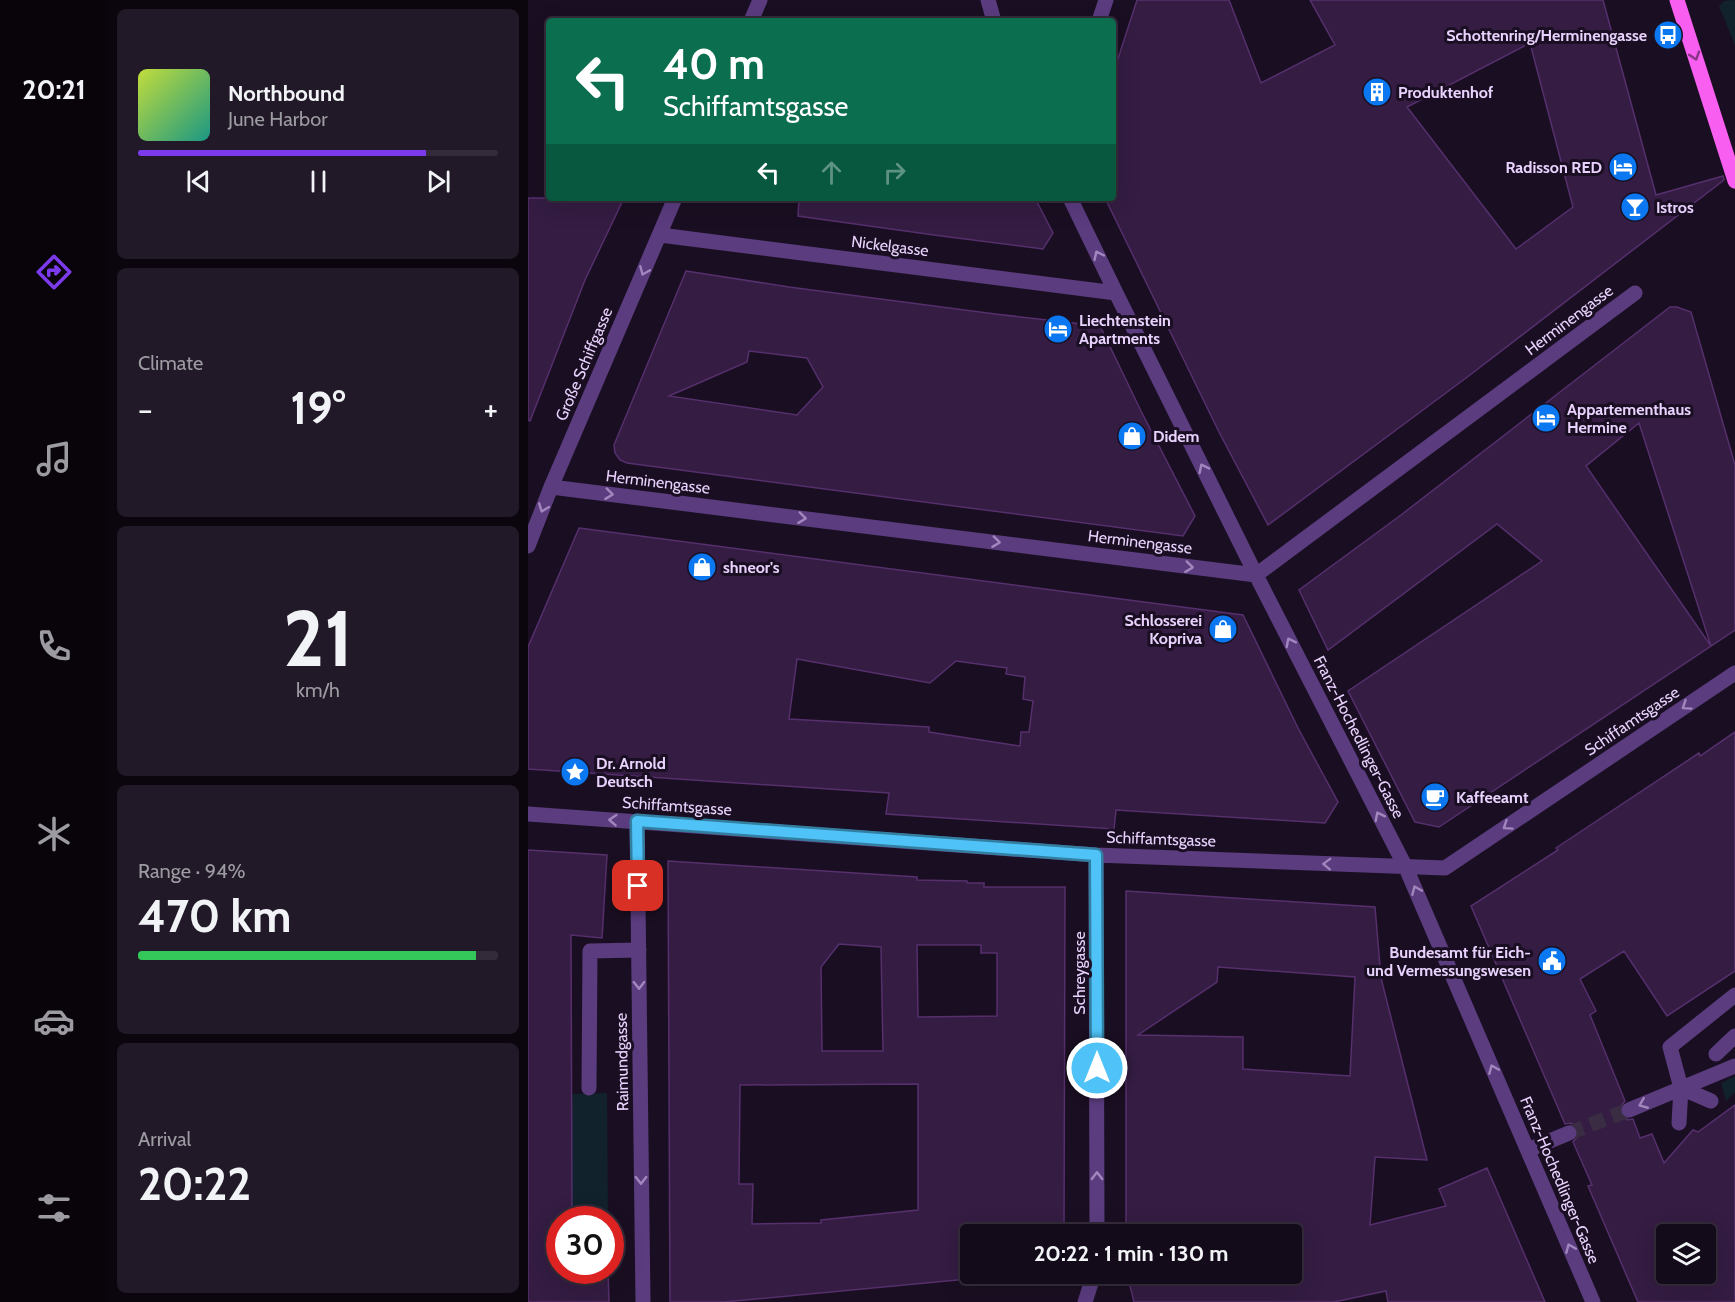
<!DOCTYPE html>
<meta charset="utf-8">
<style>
body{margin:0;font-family:Cabin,sans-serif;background:#211927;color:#f1f3f6;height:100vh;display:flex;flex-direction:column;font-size:22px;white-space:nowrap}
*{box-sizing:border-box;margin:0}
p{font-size:20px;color:#9d9ba2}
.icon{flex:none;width:33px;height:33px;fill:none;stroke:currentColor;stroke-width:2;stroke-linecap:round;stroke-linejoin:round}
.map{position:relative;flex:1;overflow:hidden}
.side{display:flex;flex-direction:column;gap:9px;padding:9px;background:#0b060e;width:420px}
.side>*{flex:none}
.top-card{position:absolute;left:18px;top:18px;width:570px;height:183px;border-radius:6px;box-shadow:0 6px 24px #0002,0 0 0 2px #332b39;background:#0b6e4f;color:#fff;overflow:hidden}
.buttons{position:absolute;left:1128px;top:1224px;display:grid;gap:12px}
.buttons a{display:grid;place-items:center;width:60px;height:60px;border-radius:6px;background:#140b1a;box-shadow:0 6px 24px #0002,0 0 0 2px #332b39;font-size:30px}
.speed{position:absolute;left:18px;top:1206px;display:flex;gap:12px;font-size:30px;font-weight:700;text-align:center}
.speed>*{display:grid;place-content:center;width:78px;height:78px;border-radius:50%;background:#140b1a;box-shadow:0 6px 24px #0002,0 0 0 2px #332b39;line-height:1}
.speed .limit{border:9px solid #d22;background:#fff;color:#111}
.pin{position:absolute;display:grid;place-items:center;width:51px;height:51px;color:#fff;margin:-26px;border-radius:12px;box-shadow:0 3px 9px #0006}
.me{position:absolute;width:66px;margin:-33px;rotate:0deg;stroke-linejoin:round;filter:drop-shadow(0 0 4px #0008)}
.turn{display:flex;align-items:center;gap:21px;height:126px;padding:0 18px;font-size:27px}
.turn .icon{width:78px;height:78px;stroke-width:2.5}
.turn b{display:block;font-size:42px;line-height:51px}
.lanes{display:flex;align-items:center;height:57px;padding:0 18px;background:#0003;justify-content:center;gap:30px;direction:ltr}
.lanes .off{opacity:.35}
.big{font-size:45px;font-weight:800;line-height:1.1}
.side .widget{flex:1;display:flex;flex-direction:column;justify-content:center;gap:9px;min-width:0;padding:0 21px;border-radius:9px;background:#211927}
.side .dial{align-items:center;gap:0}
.dial b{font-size:78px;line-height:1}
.song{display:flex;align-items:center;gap:18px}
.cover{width:72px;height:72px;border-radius:9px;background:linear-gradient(135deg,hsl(70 70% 55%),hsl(170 70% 35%))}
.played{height:6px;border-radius:3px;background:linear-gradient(90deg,#7c3aed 80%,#332b39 80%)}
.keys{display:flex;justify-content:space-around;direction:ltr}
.heat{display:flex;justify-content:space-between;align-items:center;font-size:33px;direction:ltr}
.charge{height:9px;border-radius:4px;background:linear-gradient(90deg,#34c759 94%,#332b39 0)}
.trip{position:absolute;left:432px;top:1224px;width:342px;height:60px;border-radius:6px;background:#140b1a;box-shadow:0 6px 24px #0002,0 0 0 2px #332b39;font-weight:800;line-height:60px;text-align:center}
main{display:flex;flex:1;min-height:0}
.tabs{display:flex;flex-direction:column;width:108px;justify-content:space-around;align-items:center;background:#08040a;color:#9d9ba2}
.tabs .icon{width:42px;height:42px}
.tabs .active{color:#7c3aed}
.tabs b{font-size:27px;color:#f1f3f6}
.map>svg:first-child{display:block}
.green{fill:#12222c}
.building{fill:#341c42;stroke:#562f6d;stroke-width:1.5;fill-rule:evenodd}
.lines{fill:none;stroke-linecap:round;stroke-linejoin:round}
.minor-tunnel{stroke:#392c43;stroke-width:15;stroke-dasharray:15 8;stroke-linecap:butt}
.minor{stroke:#5b3c7f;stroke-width:15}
.major{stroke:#f85eef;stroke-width:15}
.oneway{stroke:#893688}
.oneway2{stroke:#a287be}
.route-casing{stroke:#337fa1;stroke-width:15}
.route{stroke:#4fc3f7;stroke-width:10}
.labels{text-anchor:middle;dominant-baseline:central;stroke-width:6;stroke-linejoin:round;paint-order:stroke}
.poi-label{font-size:16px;font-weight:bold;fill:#e9d2fd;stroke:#1a0f22;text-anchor:start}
.street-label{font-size:16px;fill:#e9d2fd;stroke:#1a0f22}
</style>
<main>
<nav class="tabs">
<b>20:21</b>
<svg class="icon active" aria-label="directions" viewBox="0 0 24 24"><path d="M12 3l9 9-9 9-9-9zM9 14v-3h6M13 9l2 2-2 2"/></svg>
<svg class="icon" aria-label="music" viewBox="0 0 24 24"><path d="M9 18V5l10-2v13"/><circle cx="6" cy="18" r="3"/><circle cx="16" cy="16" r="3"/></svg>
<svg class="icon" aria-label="phone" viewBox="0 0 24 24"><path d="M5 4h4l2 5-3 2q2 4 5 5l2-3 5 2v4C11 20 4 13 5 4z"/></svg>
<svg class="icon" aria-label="climate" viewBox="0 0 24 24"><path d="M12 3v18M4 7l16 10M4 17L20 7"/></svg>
<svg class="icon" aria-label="car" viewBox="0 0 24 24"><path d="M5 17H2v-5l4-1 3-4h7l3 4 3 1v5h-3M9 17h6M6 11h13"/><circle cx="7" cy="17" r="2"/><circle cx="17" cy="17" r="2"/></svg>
<svg class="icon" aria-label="filters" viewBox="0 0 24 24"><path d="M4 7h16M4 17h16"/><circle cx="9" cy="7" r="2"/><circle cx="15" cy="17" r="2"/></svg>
</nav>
<section class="side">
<div class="widget">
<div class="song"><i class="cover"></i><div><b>Northbound</b><p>June Harbor</p></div></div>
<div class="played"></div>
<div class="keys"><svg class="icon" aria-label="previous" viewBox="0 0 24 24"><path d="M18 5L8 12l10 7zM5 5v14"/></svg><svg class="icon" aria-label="pause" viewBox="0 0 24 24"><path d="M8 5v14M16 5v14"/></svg><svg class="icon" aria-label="next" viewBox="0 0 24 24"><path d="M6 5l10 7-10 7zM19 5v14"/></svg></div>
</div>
<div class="widget"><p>Climate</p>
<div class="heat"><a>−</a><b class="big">19°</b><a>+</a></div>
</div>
<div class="widget dial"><b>21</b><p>km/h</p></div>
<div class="widget"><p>Range · 94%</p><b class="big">470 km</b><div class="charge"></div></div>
<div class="widget"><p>Arrival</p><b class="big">20:22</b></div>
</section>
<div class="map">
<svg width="1207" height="1302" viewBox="0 0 1207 1302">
<rect width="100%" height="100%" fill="#1a0f22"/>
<path class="green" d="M 1207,0 L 1207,45 L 1191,6 L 1196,1 Z
M 1207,1076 L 1207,1092 L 1198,1101 L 1193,1083 Z
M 79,1093 L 80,1219 L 44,1219 L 43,1094 Z"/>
<path class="building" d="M 609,0 L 701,0 L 733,83 L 807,45 L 782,0 L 1075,0 L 1128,195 L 1195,176 L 1196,180 L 938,378 L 740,525 L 691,432 L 577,198 L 585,198 L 585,74 ZM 1002,43 L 1045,207 L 988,249 L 879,107 Z
M 0,198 L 96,198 L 57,280 L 2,421 L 0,420 Z
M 271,198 L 507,198 L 525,233 L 515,249 L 406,235 L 270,216 Z
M 158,271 L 261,287 L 467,314 L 572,326 L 613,411 L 667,516 L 655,536 L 99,463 L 92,460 L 87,453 L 86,445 ZM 221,351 L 279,358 L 295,387 L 269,415 L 141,396 L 219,362 Z
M 1142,307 L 1149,307 L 1163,312 L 1207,465 L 1207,630 L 1183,646 L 1111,423 L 1058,466 L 1183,646 L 911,827 L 887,822 L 820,691 L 1014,561 L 969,524 L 800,650 L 771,590 L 873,515 Z
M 51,528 L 715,615 L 770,728 L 810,802 L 797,823 L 588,810 L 586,829 L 358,814 L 361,793 L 0,769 L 0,647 ZM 269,659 L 402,683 L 428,661 L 479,668 L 478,674 L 497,677 L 495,699 L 505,701 L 501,732 L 493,732 L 492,746 L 401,732 L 401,727 L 261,719 Z
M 1207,732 L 1207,971 L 1139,1016 L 1096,951 L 1052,979 L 1068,1011 L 1062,1015 L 1097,1101 L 1091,1108 L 1092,1114 L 1099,1120 L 1105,1119 L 1112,1138 L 1124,1134 L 1136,1163 L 1165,1130 L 1170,1132 L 1207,1105 L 1207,1302 L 1110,1302 L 1060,1186 L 1064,1185 L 1045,1142 L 1051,1135 L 1050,1129 L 1043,1123 L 1037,1124 L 943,906 L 1030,850 L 1028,848 L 1171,753 L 1172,756 ZM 1138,1234 L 1178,1234 L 1178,1274 L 1138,1274 Z
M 0,850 L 79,855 L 74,938 L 43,935 L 44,1220 L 32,1220 L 32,1270 L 80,1270 L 81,1302 L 0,1302 Z
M 140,861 L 389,877 L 389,880 L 439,881 L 439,883 L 456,883 L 456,887 L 537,887 L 536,1234 L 442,1234 L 442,1274 L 492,1274 L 196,1302 L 142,1302 ZM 311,944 L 353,947 L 355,1051 L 294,1051 L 293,967 ZM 389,945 L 453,945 L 453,953 L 469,953 L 469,1016 L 390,1017 ZM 390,1084 L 390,1210 L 293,1220 L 293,1223 L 224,1224 L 225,1184 L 211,1184 L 212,1085 Z
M 598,891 L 847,907 L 853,978 L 899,1160 L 847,1157 L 842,1225 L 918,1206 L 911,1189 L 959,1168 L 1017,1302 L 860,1302 L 858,1291 L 806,1302 L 606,1302 L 599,1274 L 764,1274 L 764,1234 L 598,1234 ZM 690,967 L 827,977 L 822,1076 L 715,1069 L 715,1037 L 610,1035 L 689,982 Z"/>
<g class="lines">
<path class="minor-tunnel" d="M 1041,1133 L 1101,1110"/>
<path class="minor" d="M 460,0 L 466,21
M 223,21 L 232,0
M 571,21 L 578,0
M 542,198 L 588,293 L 728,575 L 878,868 L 1065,1302
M 132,235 L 588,293
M 23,487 L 728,575 L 1107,293
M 0,546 L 23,487 L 147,198
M 0,814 L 568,855 L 917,868 L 1207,673
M 109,821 L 115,1302
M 568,855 L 569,1234
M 1188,1054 L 1207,1036
M 61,1088 L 62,951 L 111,950
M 1153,1088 L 1183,1101
M 1101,1110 L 1207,1066
M 1151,1123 L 1153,1088 L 1142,1047 L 1207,995
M 1000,1150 L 1041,1133
M 557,1302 L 566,1274"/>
<path class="major" d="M 1149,0 L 1207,181"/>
</g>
<defs><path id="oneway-chevron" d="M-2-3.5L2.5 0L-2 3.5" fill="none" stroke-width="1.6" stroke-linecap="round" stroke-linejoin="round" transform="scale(1.5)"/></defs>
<use class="oneway" href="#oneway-chevron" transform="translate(1167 56) rotate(72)"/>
<g class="oneway2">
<use href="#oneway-chevron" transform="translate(570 255) rotate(-115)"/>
<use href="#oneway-chevron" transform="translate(116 271) rotate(113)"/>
<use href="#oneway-chevron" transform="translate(675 468) rotate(-116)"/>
<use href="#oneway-chevron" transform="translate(81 494) rotate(7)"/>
<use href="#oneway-chevron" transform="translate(15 508) rotate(111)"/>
<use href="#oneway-chevron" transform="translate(274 518) rotate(7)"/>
<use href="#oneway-chevron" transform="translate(468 542) rotate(7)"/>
<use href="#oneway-chevron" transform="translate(661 567) rotate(7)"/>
<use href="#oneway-chevron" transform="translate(762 642) rotate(-117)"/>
<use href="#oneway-chevron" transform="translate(1158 706) rotate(146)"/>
<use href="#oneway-chevron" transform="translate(851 816) rotate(-117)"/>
<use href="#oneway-chevron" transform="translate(85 820) rotate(-176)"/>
<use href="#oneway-chevron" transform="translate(979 826) rotate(146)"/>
<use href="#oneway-chevron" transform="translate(799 864) rotate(-178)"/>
<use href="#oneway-chevron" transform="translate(888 890) rotate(-113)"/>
<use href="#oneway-chevron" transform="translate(111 985) rotate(89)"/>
<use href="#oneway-chevron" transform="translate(965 1069) rotate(-113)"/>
<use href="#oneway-chevron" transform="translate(1115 1104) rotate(158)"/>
<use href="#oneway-chevron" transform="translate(569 1176) rotate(-90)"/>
<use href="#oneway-chevron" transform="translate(113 1180) rotate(89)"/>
<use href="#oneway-chevron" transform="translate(1042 1248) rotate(-113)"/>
</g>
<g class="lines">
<g class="route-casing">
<path id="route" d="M 110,886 L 109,821 L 568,855 L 569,1068"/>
</g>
<use href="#route" class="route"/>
</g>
<defs>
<g id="bus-disc" transform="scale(1.5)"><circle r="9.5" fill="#0b77f0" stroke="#1a0f22"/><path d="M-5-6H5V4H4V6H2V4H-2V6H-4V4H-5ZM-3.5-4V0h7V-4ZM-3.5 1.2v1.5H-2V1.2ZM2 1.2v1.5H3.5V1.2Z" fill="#fff"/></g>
<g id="building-disc" transform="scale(1.5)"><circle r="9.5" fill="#0b77f0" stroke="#1a0f22"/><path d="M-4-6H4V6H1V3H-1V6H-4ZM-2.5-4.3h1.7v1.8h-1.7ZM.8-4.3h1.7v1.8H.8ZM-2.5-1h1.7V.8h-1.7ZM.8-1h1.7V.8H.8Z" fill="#fff"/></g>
<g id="hotel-disc" transform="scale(1.5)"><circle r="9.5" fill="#0b77f0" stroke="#1a0f22"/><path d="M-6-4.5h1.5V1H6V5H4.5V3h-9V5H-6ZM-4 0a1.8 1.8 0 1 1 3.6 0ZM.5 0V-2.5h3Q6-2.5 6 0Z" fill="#fff"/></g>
<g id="bar-disc" transform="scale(1.5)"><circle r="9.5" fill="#0b77f0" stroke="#1a0f22"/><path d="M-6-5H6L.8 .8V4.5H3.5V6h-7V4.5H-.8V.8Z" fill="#fff"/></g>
<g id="shop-disc" transform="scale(1.5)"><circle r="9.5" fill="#0b77f0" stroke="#1a0f22"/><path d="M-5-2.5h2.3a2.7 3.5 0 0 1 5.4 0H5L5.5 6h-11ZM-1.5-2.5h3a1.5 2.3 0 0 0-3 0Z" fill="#fff"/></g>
<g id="sight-disc" transform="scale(1.5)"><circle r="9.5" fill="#0b77f0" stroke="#1a0f22"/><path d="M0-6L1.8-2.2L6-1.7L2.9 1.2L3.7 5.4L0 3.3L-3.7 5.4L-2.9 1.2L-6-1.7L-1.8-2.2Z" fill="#fff"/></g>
<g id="cafe-disc" transform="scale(1.5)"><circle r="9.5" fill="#0b77f0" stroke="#1a0f22"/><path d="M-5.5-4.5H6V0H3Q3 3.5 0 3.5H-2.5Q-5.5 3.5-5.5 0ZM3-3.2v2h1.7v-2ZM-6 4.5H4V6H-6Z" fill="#fff"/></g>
<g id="civic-disc" transform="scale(1.5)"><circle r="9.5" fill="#0b77f0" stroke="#1a0f22"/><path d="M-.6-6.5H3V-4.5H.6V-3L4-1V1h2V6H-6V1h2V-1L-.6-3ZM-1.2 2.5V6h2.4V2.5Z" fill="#fff"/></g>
</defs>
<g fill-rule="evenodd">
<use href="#bus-disc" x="1140" y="35"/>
<use href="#building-disc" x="849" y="92"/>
<use href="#hotel-disc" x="1095" y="167"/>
<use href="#bar-disc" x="1107" y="207"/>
<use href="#hotel-disc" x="530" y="329"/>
<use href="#hotel-disc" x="1018" y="418"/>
<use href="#shop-disc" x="604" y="436"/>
<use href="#shop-disc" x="174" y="567"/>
<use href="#shop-disc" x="695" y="629"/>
<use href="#sight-disc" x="47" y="772"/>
<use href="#cafe-disc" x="907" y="797"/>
<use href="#civic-disc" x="1024" y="961"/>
</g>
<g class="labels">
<g class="poi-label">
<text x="1119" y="35" text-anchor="end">Schottenring/Herminengasse</text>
<text x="870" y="92">Produktenhof</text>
<text x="1074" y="167" text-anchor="end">Radisson RED</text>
<text x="1128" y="207">Istros</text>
<text x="551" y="320">Liechtenstein<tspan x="551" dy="18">Apartments</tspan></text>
<text x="1039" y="409">Appartementhaus<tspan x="1039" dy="18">Hermine</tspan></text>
<text x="625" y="436">Didem</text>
<text x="195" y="567">shneor's</text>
<text x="674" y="620" text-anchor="end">Schlosserei<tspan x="674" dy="18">Kopriva</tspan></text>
<text x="68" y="763">Dr. Arnold<tspan x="68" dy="18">Deutsch</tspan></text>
<text x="928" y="797">Kaffeeamt</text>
<text x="1003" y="952" text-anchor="end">Bundesamt für Eich-<tspan x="1003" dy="18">und Vermessungswesen</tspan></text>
</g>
<g class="street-label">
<text transform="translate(362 246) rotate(7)">Nickelgasse</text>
<text transform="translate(1041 320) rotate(-37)">Herminengasse</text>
<text transform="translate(56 364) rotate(-67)">Große Schiffgasse</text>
<text transform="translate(130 482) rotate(7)">Herminengasse</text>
<text transform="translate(612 542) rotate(7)">Herminengasse</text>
<text transform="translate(1104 721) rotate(-34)">Schiffamtsgasse</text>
<text transform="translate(831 737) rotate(63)">Franz-Hochedlinger-Gasse</text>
<text transform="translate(149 806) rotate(4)">Schiffamtsgasse</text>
<text transform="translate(633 839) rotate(2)">Schiffamtsgasse</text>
<text transform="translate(551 973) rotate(-90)">Schreygasse</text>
<text transform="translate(94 1062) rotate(-91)">Raimundgasse</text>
<text transform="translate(1032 1180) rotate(67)">Franz-Hochedlinger-Gasse</text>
</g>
</g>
</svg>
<div class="buttons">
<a><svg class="icon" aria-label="layers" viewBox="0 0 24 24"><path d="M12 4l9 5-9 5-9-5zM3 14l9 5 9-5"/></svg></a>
</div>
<div class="speed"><div class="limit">30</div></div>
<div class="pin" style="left:110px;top:886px;background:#d93025"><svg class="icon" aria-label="arrive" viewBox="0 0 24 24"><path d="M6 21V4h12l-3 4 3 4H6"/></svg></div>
<svg class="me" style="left:569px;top:1068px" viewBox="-20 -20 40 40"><circle r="17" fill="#4fc3f7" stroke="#fff" stroke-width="3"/><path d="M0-11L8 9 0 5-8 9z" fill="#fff"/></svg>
<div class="trip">20:22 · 1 min · 130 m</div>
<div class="top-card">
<div class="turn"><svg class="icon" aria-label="left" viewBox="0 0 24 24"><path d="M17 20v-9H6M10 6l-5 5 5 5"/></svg><div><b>40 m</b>Schiffamtsgasse</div></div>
<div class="lanes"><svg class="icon" aria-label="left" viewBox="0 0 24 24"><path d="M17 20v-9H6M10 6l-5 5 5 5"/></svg><svg class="icon off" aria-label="ahead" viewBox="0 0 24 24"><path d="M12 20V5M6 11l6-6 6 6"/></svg><svg class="icon off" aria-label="right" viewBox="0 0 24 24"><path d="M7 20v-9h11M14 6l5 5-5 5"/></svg></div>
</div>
</div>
</main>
